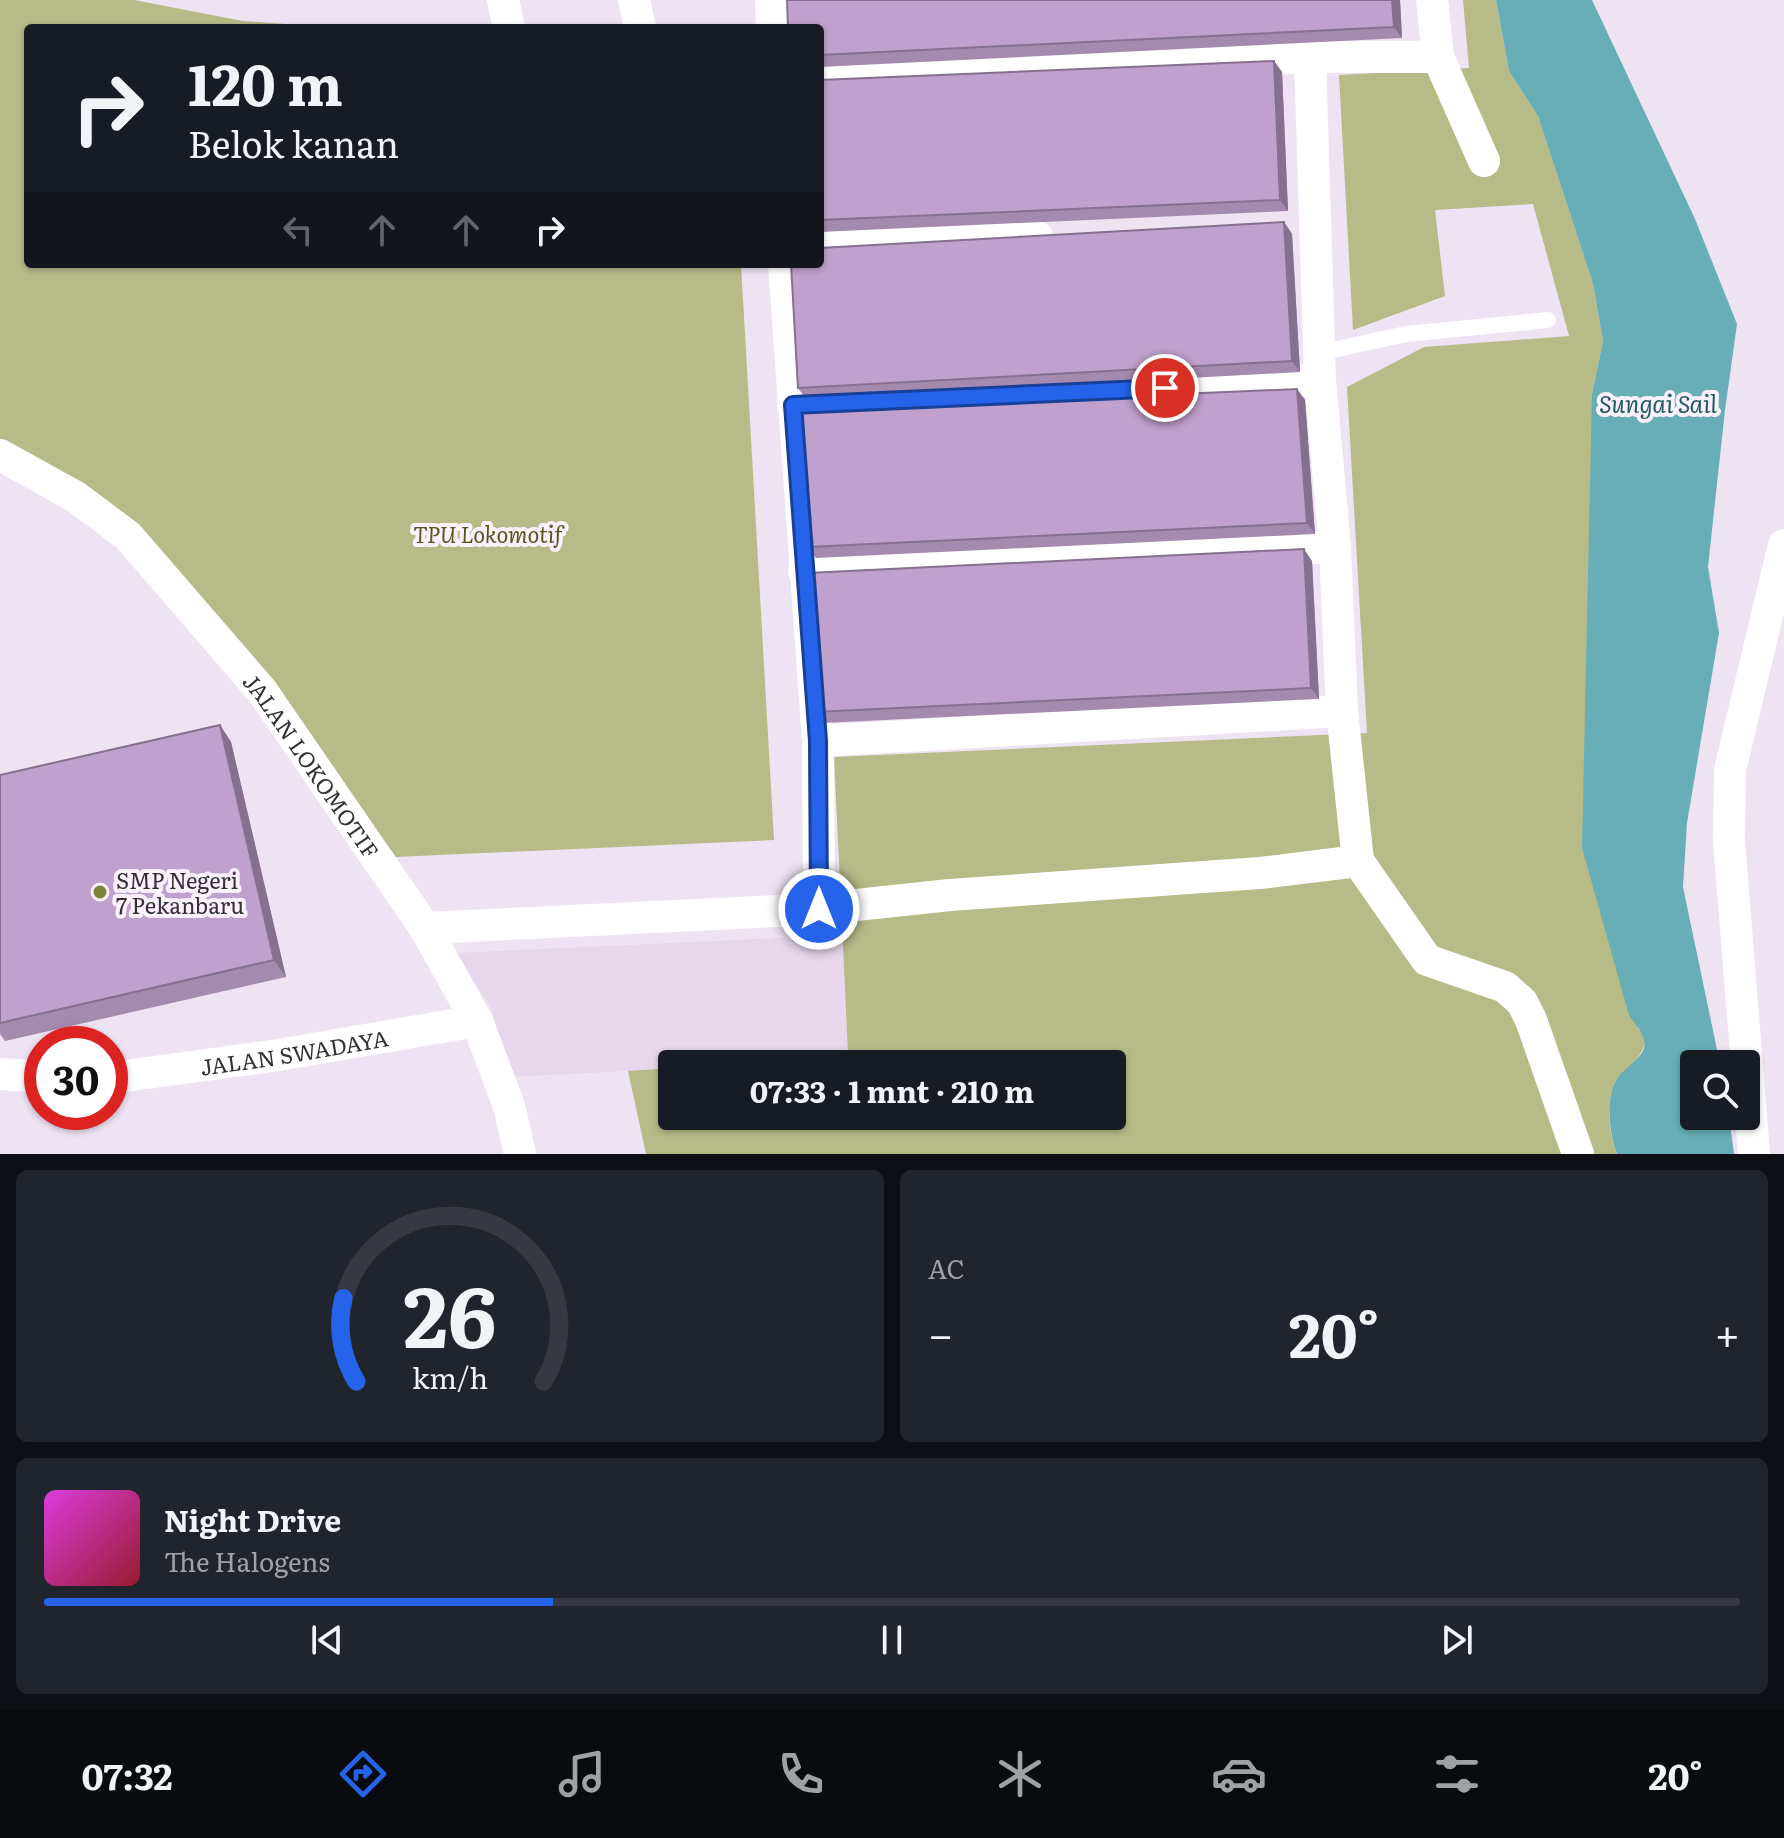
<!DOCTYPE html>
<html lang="id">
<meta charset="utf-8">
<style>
body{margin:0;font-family:Literata,serif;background:#20242c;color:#f1f3f6;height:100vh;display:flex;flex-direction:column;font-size:30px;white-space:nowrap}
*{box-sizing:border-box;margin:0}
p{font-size:26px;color:#9ea1a6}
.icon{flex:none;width:44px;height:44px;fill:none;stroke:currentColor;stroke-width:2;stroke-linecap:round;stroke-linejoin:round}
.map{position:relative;height:1154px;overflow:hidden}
.sheet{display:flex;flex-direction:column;gap:16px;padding:16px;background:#0d0f14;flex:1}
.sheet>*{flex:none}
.banner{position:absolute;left:24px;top:24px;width:800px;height:244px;border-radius:8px;box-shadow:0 2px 6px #0004;background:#171b24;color:#f1f3f6;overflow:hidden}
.tools{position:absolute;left:1680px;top:1050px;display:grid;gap:16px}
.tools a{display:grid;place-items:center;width:80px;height:80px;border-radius:8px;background:#171b24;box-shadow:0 2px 6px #0004;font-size:40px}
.speed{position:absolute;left:24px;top:1026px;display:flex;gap:16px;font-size:40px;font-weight:700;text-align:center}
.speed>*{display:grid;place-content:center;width:104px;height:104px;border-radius:50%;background:#171b24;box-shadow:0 2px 6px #0004;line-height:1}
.speed .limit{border:12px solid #d22;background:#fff;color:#111}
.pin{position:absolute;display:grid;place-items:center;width:68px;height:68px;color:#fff;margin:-34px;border:4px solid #fff;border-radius:50%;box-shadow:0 2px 8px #0007}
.me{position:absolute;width:88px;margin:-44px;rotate:0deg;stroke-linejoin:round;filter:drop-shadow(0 0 6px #0008)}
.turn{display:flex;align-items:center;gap:28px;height:168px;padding:0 32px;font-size:36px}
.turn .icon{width:104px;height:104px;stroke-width:2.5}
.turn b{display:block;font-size:56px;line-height:68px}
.lanes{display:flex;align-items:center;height:76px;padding:0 32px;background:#0003;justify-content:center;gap:40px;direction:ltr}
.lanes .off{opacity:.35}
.big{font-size:60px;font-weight:700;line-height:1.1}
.sheet .widget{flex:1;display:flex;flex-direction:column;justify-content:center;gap:12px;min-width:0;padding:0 28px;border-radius:12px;background:#20242c}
.sheet .dial{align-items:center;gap:0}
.dial svg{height:208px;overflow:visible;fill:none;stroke:#363941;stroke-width:7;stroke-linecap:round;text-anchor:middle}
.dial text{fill:#f1f3f6;stroke:none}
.song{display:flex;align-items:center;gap:24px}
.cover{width:96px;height:96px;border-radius:12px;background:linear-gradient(135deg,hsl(300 70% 55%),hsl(350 70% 35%))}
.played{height:8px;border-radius:4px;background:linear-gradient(90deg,#2563eb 30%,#363941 30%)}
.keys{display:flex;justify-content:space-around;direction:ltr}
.heat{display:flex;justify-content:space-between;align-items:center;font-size:44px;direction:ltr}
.sheet .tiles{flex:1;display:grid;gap:16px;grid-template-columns:1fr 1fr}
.widget:last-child{grid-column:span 2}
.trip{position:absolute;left:658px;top:1050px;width:468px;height:80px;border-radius:8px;background:#171b24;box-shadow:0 2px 6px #0004;font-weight:700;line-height:80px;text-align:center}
.dock{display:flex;height:128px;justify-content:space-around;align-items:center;background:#090b0e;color:#9ea1a6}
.dock .icon{width:56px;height:56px}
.dock .selected{color:#2563eb}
.dock b{font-size:36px;color:#f1f3f6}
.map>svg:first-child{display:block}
.built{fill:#e6d7ec}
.green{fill:#b7bb88}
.water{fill:#67aeb6}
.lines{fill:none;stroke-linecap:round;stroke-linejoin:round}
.lane{stroke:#fff;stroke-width:16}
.street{stroke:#fff;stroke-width:32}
.wall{fill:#a58aaf}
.shaded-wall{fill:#86708f}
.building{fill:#c0a0cc;stroke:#86708f;stroke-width:2}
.route-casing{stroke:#184099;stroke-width:20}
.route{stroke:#2563eb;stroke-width:14}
.poi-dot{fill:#7c8632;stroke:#faf1fd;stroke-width:3}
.labels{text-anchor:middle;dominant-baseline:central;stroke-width:8;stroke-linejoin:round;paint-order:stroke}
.park-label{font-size:22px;font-style:italic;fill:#54571b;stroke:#faf1fd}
.street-label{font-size:22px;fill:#343035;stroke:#faf1fd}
.poi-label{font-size:22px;fill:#343035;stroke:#faf1fd;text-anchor:start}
.water-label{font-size:24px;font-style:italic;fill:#205c62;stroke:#faf1fd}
</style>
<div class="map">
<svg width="1784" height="1154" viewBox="0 0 1784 1154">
<rect width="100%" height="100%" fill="#eee3f2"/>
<path class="built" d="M 842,935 L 848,1054 L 720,1064 L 672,1064 L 672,1068 L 628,1071 L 509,1077 L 492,1010 L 456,953 Z"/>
<path class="green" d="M 0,0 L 134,0 L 243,21 L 345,28 L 28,28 L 28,264 L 741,264 L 774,840 L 396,857 L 268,687 L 118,513 L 0,443 Z
M 1463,0 L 1496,0 L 1509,71 L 1538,116 L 1593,284 L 1603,341 L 1592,394 L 1638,1029 C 1660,1050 1618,1071 1612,1091 C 1606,1110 1610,1136 1617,1154 L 646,1154 L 628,1071 L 672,1068 L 672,1116 L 1112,1116 L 1112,1064 L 720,1064 L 848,1054 L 834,757 L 1367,733 L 1347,387 L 1424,347 L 1569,336 L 1533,204 L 1435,210 L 1445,296 L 1353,330 L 1339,75 L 1469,68 Z"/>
<path class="water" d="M 1496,0 L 1592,0 L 1695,219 L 1737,324 L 1725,410 L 1708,567 L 1719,633 L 1687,823 L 1683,887 L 1720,1064 L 1694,1064 L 1694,1116 L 1729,1116 L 1734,1154 L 1617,1154 C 1609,1132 1604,1096 1619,1076 C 1626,1067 1641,1059 1644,1048 C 1647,1036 1635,1025 1629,1015 L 1582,848 L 1592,394 L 1603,341 L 1593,284 L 1538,116 L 1509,71 Z"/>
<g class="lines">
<path class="lane" d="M 1319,353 L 1406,334 L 1548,320"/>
<g class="street">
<path d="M 503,0 L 509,28"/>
<path d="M 634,0 L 640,28"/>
<path d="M 771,0 L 772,28"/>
<path d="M 1432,0 L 1438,57 L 1484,161"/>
<path d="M 820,80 L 1310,57 L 1438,57"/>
<path d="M 820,246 L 1037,237"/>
<path d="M 784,264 L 818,741 L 819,909"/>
<path d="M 793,405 L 1320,380"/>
<path id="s1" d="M 0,455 L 76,497 L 128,536 L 262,691 L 425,928 L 477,1021 L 509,1106 L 520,1154"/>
<path d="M 804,571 L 1335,547"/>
<path d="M 818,741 L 1342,711"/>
<path d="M 1358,861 L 1427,960 L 1505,987 L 1522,1002 L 1531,1020 L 1578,1154"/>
<path d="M 425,928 L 819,909 L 950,895 L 1260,873 L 1358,861 L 1342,711 L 1335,547 L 1320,380 L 1310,57"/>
<path d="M 0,1074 L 42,1077"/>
<path id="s2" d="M 110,1078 L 272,1056 L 477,1021"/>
<path d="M 1754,1154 L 1729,841 L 1730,770 L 1784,545"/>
</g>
</g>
<path class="wall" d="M 1400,0 L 1402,38 L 820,67 L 820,28 Z
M 1274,61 L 1282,72 L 1288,211 L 820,232 L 820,80 Z
M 1284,222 L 1292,234 L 1300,372 L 806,399 L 798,388 Z
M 1297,389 L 1305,400 L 1315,534 L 816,558 L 808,547 Z
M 1312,561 L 1319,699 L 823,723 L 815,712 Z
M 220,725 L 231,742 L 286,977 L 5,1041 L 0,1034 L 0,775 Z"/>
<path class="shaded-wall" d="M 1392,0 L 1400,0 L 1402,38 L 1394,27 Z
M 1274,61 L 1282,72 L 1288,211 L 1280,200 Z
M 1284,222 L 1292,234 L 1300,372 L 1292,361 Z
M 1297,389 L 1305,400 L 1315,534 L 1307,523 Z
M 1304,549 L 1312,561 L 1319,699 L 1311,688 Z
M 220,725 L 231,742 L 286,977 L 274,960 Z"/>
<path class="building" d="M 787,0 L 1392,0 L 1394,27 L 820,55 L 820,28 L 788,28 Z
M 1274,61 L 1280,200 L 820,220 L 820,80 Z
M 1284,222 L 1292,361 L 798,388 L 791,264 L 820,264 L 820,248 Z
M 1297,389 L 1307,523 L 808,547 L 802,410 Z
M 1304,549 L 1311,688 L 815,712 L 808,573 Z
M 220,725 L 274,960 L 0,1023 L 0,775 Z"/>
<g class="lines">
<g class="route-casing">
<path id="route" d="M 819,909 L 818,741 L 793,405 L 1165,388"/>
</g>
<use href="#route" class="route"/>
</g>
<circle class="poi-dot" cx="100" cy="892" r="8"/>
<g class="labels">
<g class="park-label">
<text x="488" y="533">TPU Lokomotif</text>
</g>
<g class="street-label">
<text stroke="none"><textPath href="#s1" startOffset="446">JALAN LOKOMOTIF</textPath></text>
<text stroke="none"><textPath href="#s2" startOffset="186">JALAN SWADAYA</textPath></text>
</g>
<g class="poi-label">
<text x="116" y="879">SMP Negeri<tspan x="116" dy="25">7 Pekanbaru</tspan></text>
</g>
<g class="water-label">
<text x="1658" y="402">Sungai Sail</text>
</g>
</g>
</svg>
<div class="tools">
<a><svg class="icon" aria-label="search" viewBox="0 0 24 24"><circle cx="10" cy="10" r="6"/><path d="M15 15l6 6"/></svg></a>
</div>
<div class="speed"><div class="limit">30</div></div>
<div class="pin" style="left:1165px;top:388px;background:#d93025"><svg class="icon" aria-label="arrive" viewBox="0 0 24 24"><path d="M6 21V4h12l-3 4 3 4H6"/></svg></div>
<svg class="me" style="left:819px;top:909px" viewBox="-20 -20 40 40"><circle r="17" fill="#2563eb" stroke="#fff" stroke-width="3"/><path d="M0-11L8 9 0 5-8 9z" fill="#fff"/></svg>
<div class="trip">07:33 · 1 mnt · 210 m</div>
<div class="banner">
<div class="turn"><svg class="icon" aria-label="right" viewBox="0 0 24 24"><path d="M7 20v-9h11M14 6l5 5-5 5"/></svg><div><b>120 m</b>Belok kanan</div></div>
<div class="lanes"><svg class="icon off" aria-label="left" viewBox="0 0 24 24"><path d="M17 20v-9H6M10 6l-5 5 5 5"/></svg><svg class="icon off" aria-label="ahead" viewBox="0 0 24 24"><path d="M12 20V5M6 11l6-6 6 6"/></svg><svg class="icon off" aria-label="ahead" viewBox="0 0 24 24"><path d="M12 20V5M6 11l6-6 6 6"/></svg><svg class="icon" aria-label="right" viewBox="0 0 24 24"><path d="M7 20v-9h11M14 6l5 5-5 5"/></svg></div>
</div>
</div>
<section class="sheet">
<div class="tiles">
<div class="widget dial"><svg viewBox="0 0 100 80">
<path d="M14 69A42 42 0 1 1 86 69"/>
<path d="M14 69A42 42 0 0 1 9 37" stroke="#2563eb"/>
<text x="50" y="56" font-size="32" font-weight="700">26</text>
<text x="50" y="72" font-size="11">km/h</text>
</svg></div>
<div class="widget"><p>AC</p>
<div class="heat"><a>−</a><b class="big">20°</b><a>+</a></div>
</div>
<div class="widget">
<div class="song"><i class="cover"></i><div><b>Night Drive</b><p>The Halogens</p></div></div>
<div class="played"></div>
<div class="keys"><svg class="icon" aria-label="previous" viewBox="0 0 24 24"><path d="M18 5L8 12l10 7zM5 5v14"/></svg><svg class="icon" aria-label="pause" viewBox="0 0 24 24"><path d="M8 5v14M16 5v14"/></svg><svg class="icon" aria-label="next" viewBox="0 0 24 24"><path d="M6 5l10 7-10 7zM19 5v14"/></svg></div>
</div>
</div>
</section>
<nav class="dock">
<b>07:32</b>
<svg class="icon selected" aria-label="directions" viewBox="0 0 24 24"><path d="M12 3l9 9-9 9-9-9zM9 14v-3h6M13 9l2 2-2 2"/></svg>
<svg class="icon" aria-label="music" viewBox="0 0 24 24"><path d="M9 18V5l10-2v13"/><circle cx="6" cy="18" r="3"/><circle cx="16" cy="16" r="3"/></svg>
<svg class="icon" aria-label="phone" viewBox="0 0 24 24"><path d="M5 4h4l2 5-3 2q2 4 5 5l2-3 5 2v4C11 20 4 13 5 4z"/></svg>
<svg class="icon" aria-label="climate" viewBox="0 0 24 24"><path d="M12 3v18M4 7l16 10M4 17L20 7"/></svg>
<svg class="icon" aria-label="car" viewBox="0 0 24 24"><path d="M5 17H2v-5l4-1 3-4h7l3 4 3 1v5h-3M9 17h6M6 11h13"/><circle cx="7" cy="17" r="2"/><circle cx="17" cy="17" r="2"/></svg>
<svg class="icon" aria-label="filters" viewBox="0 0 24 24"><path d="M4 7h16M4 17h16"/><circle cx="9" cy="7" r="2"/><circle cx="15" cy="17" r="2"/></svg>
<b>20°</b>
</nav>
